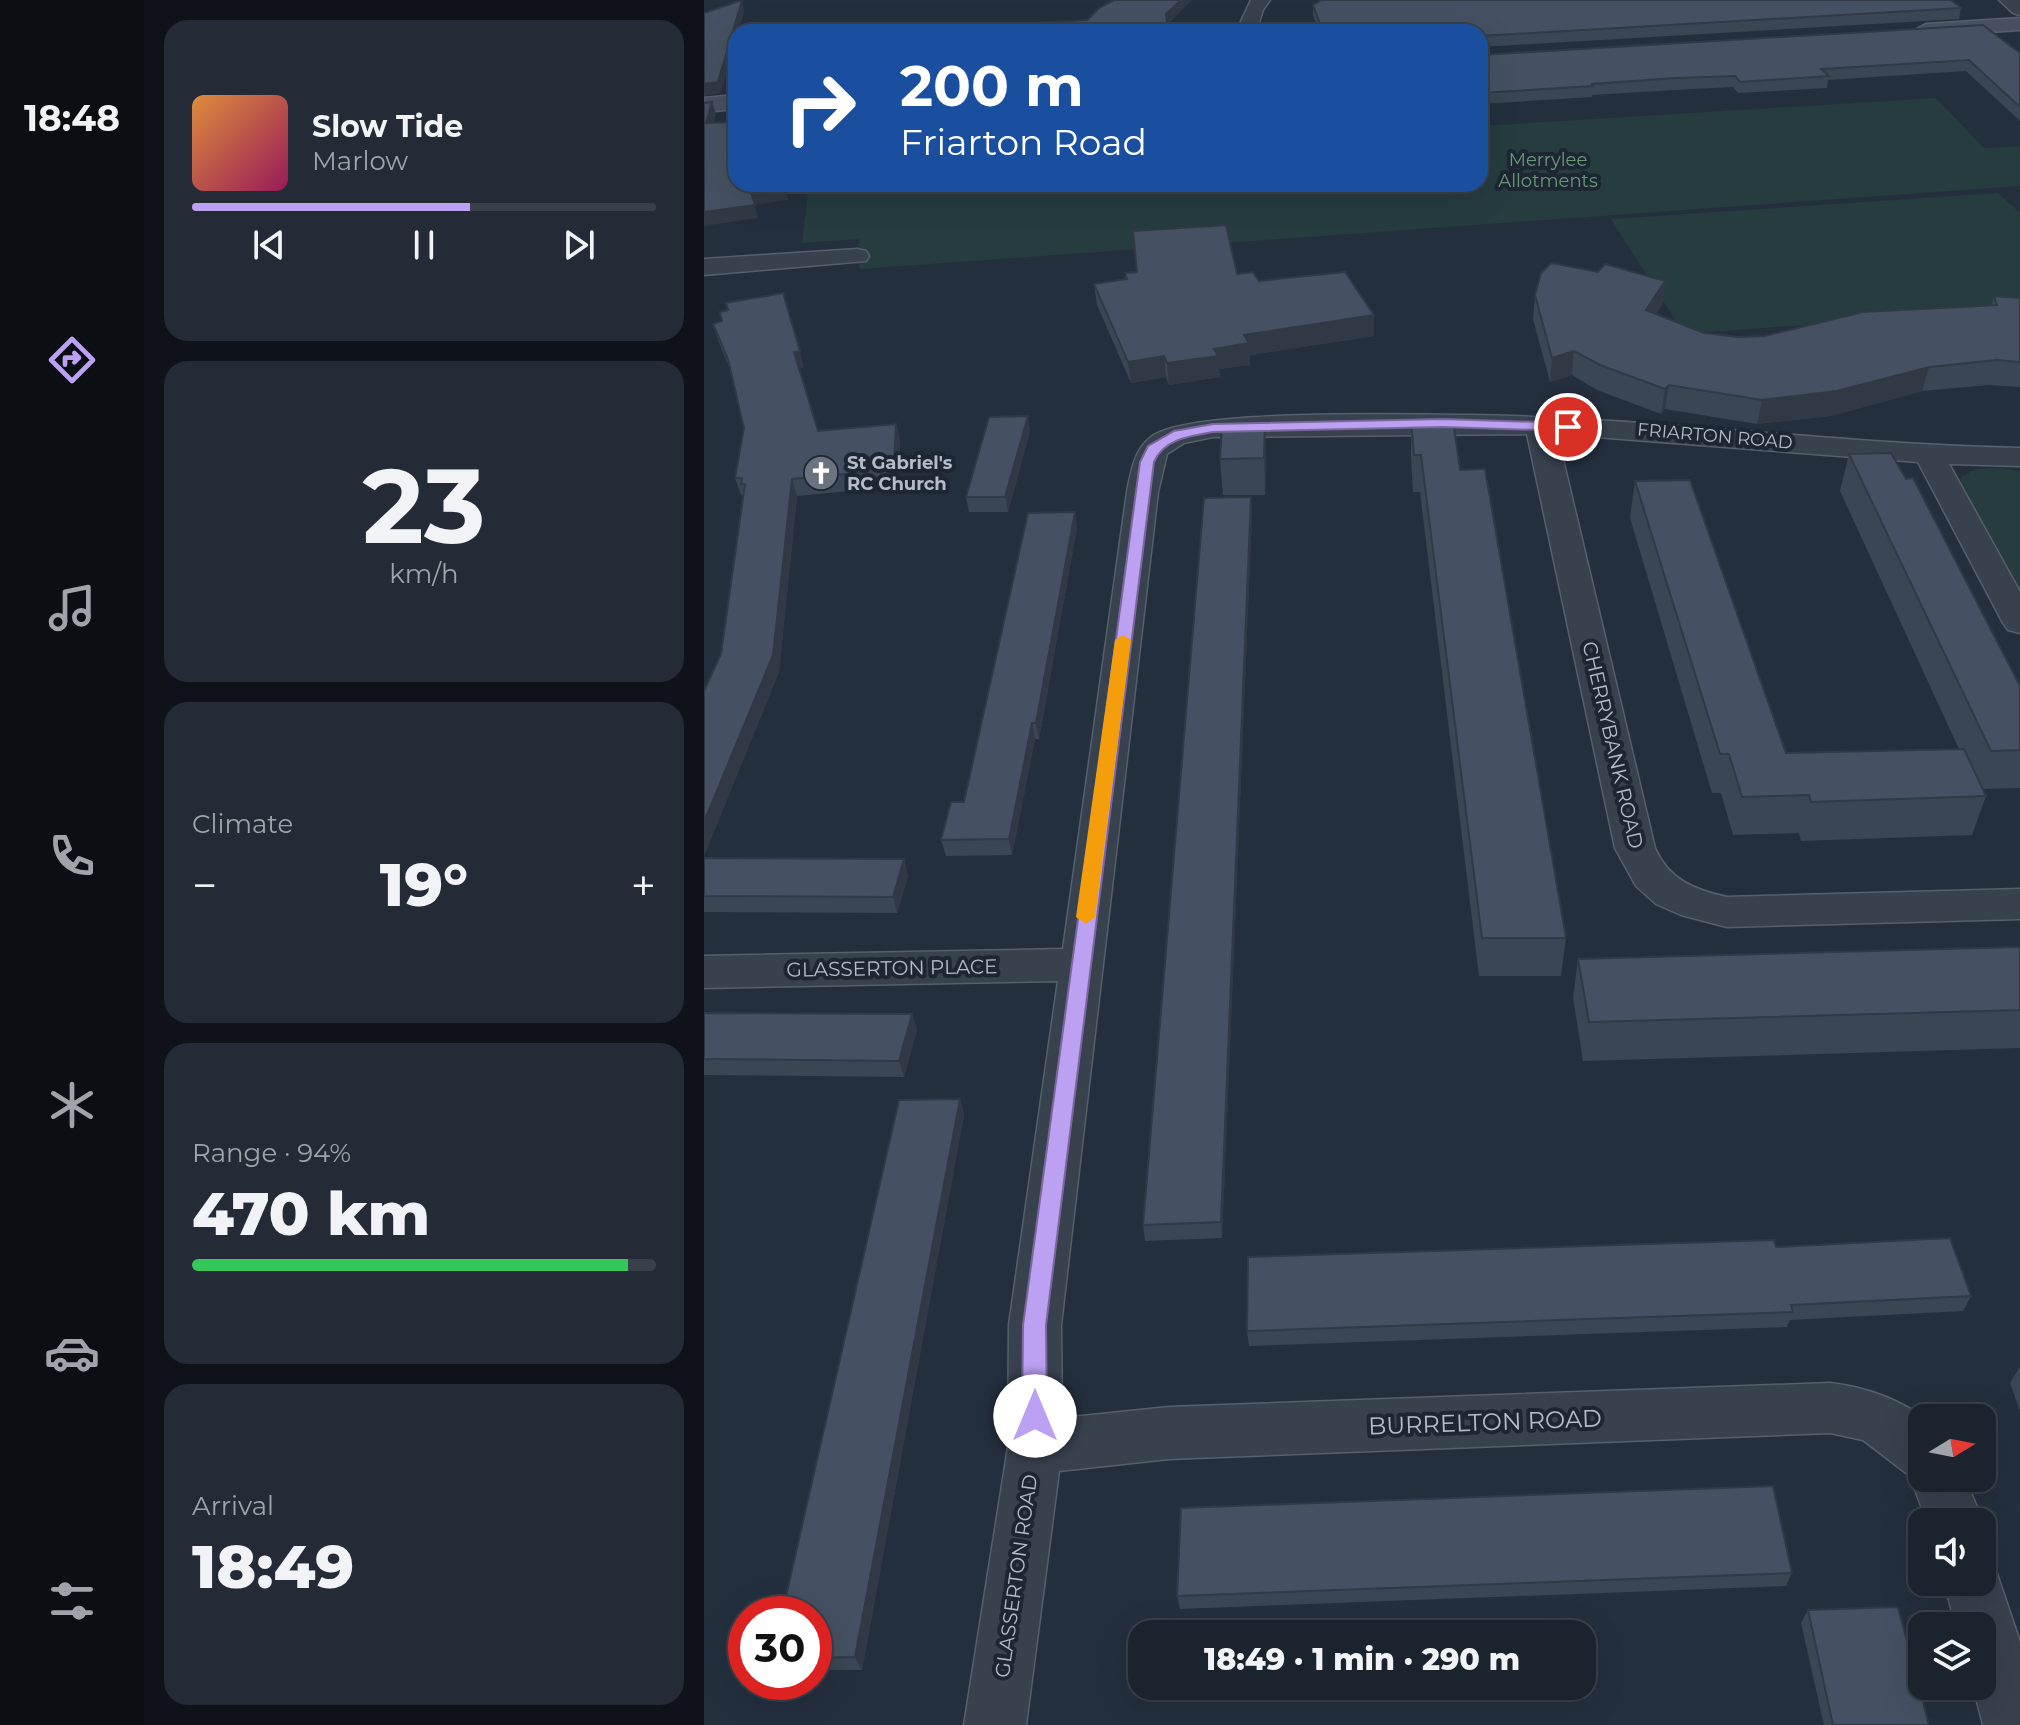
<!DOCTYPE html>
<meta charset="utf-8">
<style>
body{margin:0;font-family:Montserrat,sans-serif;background:#242b36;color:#f1f3f6;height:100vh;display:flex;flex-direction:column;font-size:30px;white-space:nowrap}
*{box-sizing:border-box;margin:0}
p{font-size:26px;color:#a0a4aa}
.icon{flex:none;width:44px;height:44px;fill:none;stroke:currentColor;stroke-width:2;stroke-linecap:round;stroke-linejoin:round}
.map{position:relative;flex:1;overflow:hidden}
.sheet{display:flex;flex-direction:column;gap:20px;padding:20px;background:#0f1319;width:560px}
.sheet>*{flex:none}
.banner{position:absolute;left:24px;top:24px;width:760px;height:168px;border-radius:24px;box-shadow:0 8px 32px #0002,0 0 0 2px #39404a;background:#1a4fa0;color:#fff;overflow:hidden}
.needle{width:52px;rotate:80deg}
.controls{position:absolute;left:1204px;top:1404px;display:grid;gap:16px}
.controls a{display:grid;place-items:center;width:88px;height:88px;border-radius:16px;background:#1b232e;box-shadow:0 8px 32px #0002,0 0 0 2px #39404a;font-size:40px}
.speed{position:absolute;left:24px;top:1596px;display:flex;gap:16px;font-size:40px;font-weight:700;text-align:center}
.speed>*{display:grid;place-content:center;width:104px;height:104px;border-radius:50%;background:#1b232e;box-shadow:0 8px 32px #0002,0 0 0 2px #39404a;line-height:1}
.speed .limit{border:12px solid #d22;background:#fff;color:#111}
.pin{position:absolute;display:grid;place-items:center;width:68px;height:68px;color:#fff;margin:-34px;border:4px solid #fff;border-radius:50%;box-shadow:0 2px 8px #0007}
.me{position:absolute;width:88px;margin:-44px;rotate:0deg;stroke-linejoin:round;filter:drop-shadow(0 0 6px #0008)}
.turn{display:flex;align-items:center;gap:28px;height:168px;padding:0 40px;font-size:36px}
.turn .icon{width:104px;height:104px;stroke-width:2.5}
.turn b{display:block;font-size:56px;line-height:68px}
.big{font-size:60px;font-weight:800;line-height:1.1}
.sheet .tile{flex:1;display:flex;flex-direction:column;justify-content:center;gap:12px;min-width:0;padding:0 28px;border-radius:24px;background:#242b36}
.sheet .dial{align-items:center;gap:0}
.dial b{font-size:104px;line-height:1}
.song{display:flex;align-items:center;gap:24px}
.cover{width:96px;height:96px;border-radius:12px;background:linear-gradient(135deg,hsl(30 70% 55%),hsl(330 70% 35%))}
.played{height:8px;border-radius:4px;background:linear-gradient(90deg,#bca0f2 60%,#39404a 60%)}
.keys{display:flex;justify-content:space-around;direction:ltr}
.heat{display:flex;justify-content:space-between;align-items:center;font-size:44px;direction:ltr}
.charge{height:12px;border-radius:6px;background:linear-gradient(90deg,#34c759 94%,#39404a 0)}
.trip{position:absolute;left:424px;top:1620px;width:468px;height:80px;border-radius:24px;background:#1b232e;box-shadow:0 8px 32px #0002,0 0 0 2px #39404a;font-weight:800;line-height:80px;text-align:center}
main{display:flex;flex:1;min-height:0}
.tabs{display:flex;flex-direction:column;width:144px;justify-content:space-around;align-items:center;background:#0b0e12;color:#a0a4aa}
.tabs .icon{width:56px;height:56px}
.tabs .current{color:#bca0f2}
.tabs b{font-size:36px;color:#f1f3f6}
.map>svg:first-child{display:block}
.green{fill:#263c3f}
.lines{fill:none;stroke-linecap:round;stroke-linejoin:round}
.street-casing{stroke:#565f6c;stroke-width:3}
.secondary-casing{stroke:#565f6c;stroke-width:3}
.street{fill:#38414e;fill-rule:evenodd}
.secondary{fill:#465061;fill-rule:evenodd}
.wall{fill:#3b4654}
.shaded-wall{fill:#303945}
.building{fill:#455162;stroke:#303945;stroke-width:2}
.route{fill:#bca0f2;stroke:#7a689d;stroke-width:2}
.slow{fill:#f59e0b}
.labels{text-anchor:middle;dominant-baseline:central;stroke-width:8;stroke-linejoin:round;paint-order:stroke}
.far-park-label{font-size:18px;fill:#6b9a76;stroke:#1d2633}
.far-street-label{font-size:18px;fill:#b4bcc9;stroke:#1d2633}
.far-poi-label{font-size:18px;font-weight:bold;fill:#b4bcc9;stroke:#1d2633;text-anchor:start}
.street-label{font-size:20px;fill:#b4bcc9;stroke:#1d2633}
.near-street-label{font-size:24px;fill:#b4bcc9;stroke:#1d2633}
</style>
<main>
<nav class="tabs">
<b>18:48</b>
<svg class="icon current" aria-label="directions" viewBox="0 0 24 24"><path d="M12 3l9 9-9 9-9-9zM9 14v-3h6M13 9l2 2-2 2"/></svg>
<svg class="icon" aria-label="music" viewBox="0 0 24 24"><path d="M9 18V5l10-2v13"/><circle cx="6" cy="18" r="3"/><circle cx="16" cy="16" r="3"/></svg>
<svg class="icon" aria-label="phone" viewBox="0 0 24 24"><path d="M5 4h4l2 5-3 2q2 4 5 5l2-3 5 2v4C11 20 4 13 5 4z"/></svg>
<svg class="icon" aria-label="climate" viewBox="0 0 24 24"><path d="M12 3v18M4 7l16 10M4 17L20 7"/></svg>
<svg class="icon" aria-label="car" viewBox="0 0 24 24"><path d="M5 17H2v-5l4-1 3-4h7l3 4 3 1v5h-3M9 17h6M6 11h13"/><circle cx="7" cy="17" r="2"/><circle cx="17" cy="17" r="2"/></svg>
<svg class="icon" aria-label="filters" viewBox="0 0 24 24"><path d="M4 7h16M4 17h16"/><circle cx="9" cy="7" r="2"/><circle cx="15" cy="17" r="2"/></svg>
</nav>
<section class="sheet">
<div class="tile">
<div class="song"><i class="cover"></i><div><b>Slow Tide</b><p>Marlow</p></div></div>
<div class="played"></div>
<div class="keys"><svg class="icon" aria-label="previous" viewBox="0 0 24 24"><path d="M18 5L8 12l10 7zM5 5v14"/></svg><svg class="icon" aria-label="pause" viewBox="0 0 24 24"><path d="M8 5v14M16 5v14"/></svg><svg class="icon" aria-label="next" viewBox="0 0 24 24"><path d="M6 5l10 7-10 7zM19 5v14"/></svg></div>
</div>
<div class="tile dial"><b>23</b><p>km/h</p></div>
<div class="tile"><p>Climate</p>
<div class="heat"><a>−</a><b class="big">19°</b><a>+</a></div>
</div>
<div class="tile"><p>Range · 94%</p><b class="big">470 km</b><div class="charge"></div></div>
<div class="tile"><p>Arrival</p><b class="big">18:49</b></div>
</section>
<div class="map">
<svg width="1316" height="1725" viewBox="0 0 1316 1725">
<rect width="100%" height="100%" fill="#242f3e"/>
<path class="green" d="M 1232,98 L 1280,148 L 1316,146 L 1316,186 L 156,269 L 153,256 L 155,239 L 98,243 L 105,184 L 776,184 L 776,126 Z
M 1294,193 L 1316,213 L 1316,309 L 980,334 L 907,219 Z
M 1299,468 L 1316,472 L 1316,591 L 1256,483 L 1258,477 L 1271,469 Z"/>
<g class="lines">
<g class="street-casing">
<path id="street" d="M 547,0 L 566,0 L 559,10 L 552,32 L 532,32 Z
M 1295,0 L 1316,0 L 1316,15 L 1309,13 Z
M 153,249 L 162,251 L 165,256 L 162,261 L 0,275 L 0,259 Z
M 767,415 C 951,418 1133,444 1316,448 L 1316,466 L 1245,464 L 1316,592 L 1316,633 L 1304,630 L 1299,623 L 1214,462 L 853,434 L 951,848 C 965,880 991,890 1023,897 L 1316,889 L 1316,919 L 1023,927 L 977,915 L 952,904 L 932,886 L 911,848 L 823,434 L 509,437 L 480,443 L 463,454 L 454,492 L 357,1325 L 358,1418 L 465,1407 L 1126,1383 C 1159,1387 1193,1398 1220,1418 L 1218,1478 L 1261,1478 L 1279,1522 L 1278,1525 L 1278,1522 L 1223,1522 L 1206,1476 L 1159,1440 L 1126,1433 L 465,1459 L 355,1471 L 322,1725 L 260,1725 L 304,1447 L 305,1325 L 354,981 L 0,988 L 0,956 L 359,949 L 423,492 C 427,472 430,450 447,437 C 484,408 709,415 767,415 Z
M 1278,1557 L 1289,1562 L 1316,1642 L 1316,1725 L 1279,1725 L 1269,1686 L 1278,1686 L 1278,1626 L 1252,1626 L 1240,1582 L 1278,1582 Z"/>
</g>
<g class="secondary-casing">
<path id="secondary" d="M 1316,18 L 1316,30 L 1222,36 L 1211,30 L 1222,24 Z
M 32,95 L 32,109 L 0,112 L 0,98 Z"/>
</g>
<use href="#street" class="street"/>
<use href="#secondary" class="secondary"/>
</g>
<path class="wall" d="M 609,5 L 1257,8 L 1255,19 L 776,47 L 776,32 L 615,32 L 609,15 Z
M 1316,53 L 1316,121 L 1262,71 L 1124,80 L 1123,88 L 1034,93 L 1029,87 L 971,90 L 888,95 L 888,97 L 776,104 L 776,55 Z
M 894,272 L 961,281 L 958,305 L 952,313 L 1000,333 L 1034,337 L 1061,336 L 1288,305 L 1290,296 L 1316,298 L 1316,387 L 1285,385 L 1218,391 L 1127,416 L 1053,424 L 961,409 L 957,414 L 893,390 L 868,375 L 846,382 L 829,319 L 831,295 Z
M 421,273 L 533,274 L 555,281 L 670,336 L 546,355 L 546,365 L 515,369 L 516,377 L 465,385 L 462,377 L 427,383 L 393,305 L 390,284 L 421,280 Z
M 9,324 L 100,367 L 94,368 L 114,431 L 192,424 L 196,440 L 194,481 L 167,483 L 166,489 L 93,496 L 75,672 L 0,856 L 0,691 L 17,654 L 39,495 L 37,495 L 31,478 L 40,428 L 26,369 L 14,340 Z
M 324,416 L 326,431 L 304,512 L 265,512 L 262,497 Z
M 707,421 L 756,470 L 862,938 L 857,976 L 775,976 L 716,492 L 709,492 L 707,457 Z
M 518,424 L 562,459 L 561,495 L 519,495 L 516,459 Z
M 1145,454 L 1316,686 L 1316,788 L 1279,789 L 1282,796 L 1268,835 L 1097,841 L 1095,833 L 1029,835 L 1017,793 L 1008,793 L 926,518 L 931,481 L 1082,753 L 1255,749 L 1136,491 Z
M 548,512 L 518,1238 L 441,1241 L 439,1225 Z
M 373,528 L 335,739 L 331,739 L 308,855 L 242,856 L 237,840 L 260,802 Z
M 0,858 L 200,859 L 204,876 L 193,913 L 0,912 Z
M 1316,947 L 1316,1048 L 879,1061 L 869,997 L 874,959 Z
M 0,1013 L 208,1014 L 213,1030 L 200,1077 L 0,1075 Z
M 256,1099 L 260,1115 L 158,1670 L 110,1670 L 110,1614 Z
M 1072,1247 L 1267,1296 L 1259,1311 L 1086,1320 L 1083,1327 L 545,1346 L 543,1331 Z
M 1315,1368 L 1316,1368 L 1316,1411 L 1306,1383 Z
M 1088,1573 L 1082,1586 L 476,1609 L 473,1596 Z
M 1104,1610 L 1225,1725 L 1120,1725 L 1097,1623 Z"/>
<path class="shaded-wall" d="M 38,0 L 40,11 L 35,32 L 32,32 L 32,41 L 17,93 L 0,96 L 0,84 Z
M 477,0 L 488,0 L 463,25 L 462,14 Z
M 8,102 L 12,114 L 6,135 L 2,123 Z
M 81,187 L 84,200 L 51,205 L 47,192 Z
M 51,205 L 54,218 L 0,226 L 0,212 Z
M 961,281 L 958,305 L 939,333 L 942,310 Z
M 670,315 L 670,336 L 546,355 L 546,365 L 515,369 L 516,377 L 465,385 L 463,363 L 510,349 L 540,335 Z
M 96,351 L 100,367 L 94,368 L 90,352 Z
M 870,351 L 868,375 L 846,382 L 848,358 Z
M 460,356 L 462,377 L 427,383 L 424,362 Z
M 1225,367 L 1218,391 L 1127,416 L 1053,424 L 1058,400 Z
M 965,385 L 961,409 L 957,414 L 961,389 Z
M 324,416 L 326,431 L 304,512 L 301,497 Z
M 561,423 L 562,459 L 561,495 L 560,458 Z
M 192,424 L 196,440 L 194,481 L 190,464 Z
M 163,467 L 167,483 L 166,489 L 162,472 Z
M 88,479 L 93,496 L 75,672 L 0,856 L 0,822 Z
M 547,497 L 548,512 L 518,1238 L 517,1222 Z
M 371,512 L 373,528 L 335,739 L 332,723 Z
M 328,723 L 331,739 L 308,855 L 305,839 Z
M 200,859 L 204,876 L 193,913 L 189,897 Z
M 208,1014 L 213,1030 L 200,1077 L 195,1061 Z
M 256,1099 L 260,1115 L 158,1670 L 151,1657 Z"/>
<path class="building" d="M 38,0 L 14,82 L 0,84 L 0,13 Z
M 410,0 L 477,0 L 462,14 L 464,32 L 183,32 L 383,20 L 395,8 Z
M 618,0 L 1247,0 L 1257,8 L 776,36 L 776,38 L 776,32 L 619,32 L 609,5 Z
M 1279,25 L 1316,53 L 1316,107 L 1265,60 L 1117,69 L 1125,76 L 1036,82 L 1031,76 L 972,78 L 888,84 L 889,86 L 776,93 L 776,55 Z
M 8,102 L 2,123 L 32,122 L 32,184 L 80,184 L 81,187 L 47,192 L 51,205 L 0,212 L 0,103 Z
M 522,225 L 533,274 L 549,272 L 555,281 L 641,272 L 670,315 L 540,335 L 545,343 L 510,349 L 514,356 L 463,363 L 460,356 L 424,362 L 390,284 L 423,279 L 421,273 L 433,272 L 429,231 Z
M 847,263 L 894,272 L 901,264 L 961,281 L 942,310 L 1000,333 L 1034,337 L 1061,336 L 1159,312 L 1293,305 L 1290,296 L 1316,298 L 1316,362 L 1293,360 L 1225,367 L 1133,391 L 1058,400 L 965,385 L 961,389 L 896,365 L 870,351 L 848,358 L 831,295 L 837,273 Z
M 79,293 L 96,351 L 90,352 L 114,431 L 192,424 L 190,464 L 163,467 L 162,472 L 88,479 L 69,655 L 0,822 L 0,691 L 17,654 L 41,484 L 37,484 L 38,478 L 31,478 L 40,428 L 24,359 L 9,324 L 18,321 L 16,312 L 24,310 L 22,303 Z
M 324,416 L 301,497 L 262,497 L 285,417 Z
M 749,420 L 756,470 L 781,469 L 862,938 L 778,938 L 717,455 L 710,455 L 707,421 Z
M 561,423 L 560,458 L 516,459 L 518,424 Z
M 1187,453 L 1202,479 L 1209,478 L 1316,686 L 1316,750 L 1287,751 L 1145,454 Z
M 986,480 L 1082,753 L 1260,749 L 1282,796 L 1107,802 L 1105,795 L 1038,797 L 1025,754 L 1016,754 L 931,481 Z
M 547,497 L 517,1222 L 439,1225 L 500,498 Z
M 371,512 L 332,723 L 328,723 L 305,839 L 237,840 L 247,802 L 260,802 L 324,513 Z
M 0,858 L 200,859 L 189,897 L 0,896 Z
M 1316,947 L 1316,1010 L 885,1022 L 874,959 Z
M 0,1013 L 208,1014 L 195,1061 L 0,1059 Z
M 256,1099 L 151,1657 L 110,1658 L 110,1614 L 78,1614 L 195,1100 Z
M 1246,1238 L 1267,1296 L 1087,1305 L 1089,1312 L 543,1331 L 544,1257 L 1070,1240 L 1072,1247 Z
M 1069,1486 L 1088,1573 L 473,1596 L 477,1508 Z
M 1194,1607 L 1225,1725 L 1129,1725 L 1104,1610 Z"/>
<path class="route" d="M 739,419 L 864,423 L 871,427 L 864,431 L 739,427 L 509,432 C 486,436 460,439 450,462 L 342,1325 L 343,1416 L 339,1425 L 331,1428 L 322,1425 L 318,1416 L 319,1325 L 436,462 L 444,446 L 470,431 L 509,424 Z"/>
<path class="slow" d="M 419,635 L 427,640 L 391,917 L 382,924 L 372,917 L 411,640 Z"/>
<defs>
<g id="church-disc" transform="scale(1.8)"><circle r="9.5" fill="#6b7280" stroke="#1d2633"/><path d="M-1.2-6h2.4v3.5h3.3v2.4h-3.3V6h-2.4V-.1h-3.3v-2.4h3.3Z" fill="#fff"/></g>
</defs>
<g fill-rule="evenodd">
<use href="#church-disc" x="117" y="473"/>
</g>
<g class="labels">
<g class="far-park-label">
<text x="844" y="160">Merrylee<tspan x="844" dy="21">Allotments</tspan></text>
</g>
<g class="far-street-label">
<text transform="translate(1011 436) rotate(5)">FRIARTON ROAD</text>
</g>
<g class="far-poi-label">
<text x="143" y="463">St Gabriel's<tspan x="143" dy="21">RC Church</tspan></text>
</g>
<g class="street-label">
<text transform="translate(909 745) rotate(77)">CHERRYBANK ROAD</text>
<text transform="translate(188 968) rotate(-1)">GLASSERTON PLACE</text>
<text transform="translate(312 1576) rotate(-82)">GLASSERTON ROAD</text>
</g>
<g class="near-street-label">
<text transform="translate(781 1422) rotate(-2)">BURRELTON ROAD</text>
</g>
</g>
</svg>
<div class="controls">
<a><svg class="needle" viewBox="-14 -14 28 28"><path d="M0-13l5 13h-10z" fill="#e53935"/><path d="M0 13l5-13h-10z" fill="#a0a4aa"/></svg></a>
<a><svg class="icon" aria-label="sound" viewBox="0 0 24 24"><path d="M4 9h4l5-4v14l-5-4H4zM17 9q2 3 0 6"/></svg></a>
<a><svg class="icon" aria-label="layers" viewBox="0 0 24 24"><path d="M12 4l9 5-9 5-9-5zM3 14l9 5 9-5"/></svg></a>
</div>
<div class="speed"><div class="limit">30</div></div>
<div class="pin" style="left:864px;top:427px;background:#d93025"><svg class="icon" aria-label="arrive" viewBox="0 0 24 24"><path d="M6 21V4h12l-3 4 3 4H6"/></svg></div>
<svg class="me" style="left:331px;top:1416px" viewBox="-20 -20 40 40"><circle r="19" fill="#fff"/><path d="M0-13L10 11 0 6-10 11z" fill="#bca0f2"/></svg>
<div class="trip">18:49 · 1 min · 290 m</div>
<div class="banner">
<div class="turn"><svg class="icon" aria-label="right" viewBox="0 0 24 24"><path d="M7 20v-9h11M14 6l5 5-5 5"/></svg><div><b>200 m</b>Friarton Road</div></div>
</div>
</div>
</main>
